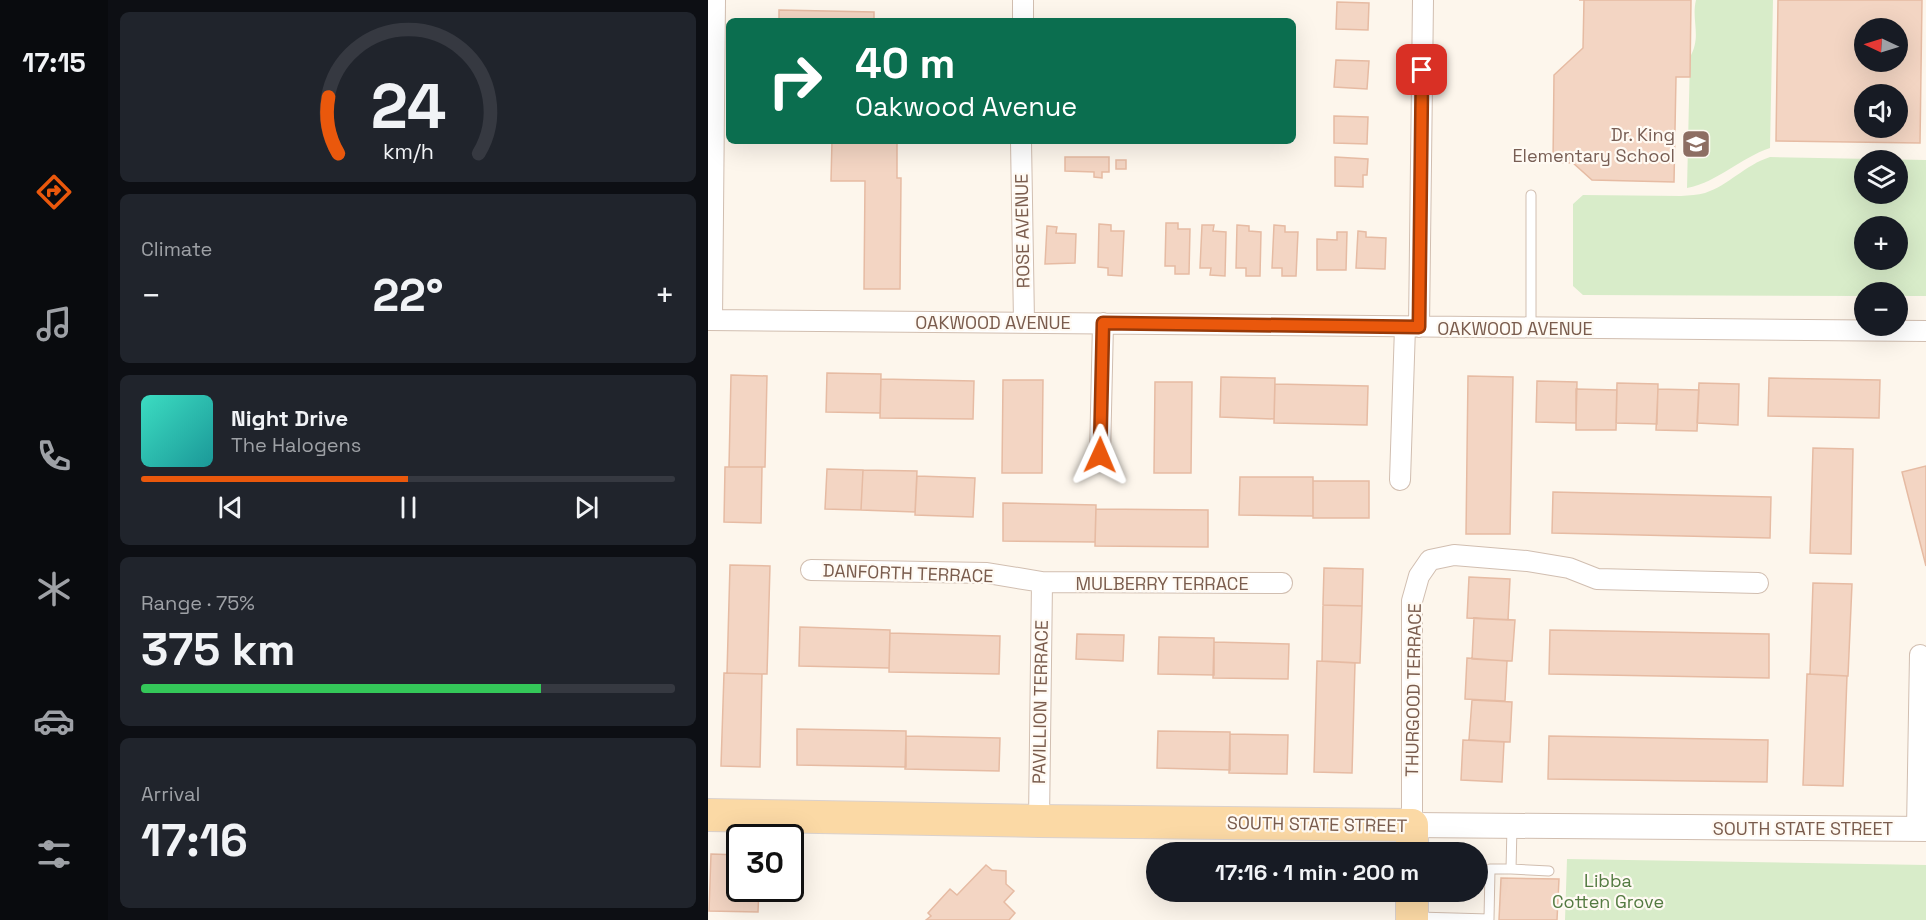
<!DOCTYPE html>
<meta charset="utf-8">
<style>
body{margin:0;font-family:"Space Grotesk",sans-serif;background:#20242c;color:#f1f3f6;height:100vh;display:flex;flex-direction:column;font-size:22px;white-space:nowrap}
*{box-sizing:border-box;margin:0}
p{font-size:20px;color:#9ea1a6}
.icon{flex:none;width:33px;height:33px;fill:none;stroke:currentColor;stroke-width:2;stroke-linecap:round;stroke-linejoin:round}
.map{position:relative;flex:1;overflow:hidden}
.side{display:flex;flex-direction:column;gap:12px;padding:12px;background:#0d0f14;width:600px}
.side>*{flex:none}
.top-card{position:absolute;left:18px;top:18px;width:570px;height:126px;border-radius:9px;box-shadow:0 6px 24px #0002;background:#0b6e4f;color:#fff;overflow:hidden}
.needle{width:39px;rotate:274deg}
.fabs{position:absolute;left:1146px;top:18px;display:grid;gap:12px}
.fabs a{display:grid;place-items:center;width:54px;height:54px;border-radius:50%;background:#171b24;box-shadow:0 6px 24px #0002;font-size:30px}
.speed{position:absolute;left:18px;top:824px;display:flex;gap:12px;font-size:30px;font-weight:700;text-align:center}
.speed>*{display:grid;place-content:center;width:78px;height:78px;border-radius:50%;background:#171b24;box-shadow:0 6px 24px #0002;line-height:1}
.speed .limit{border:3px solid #111;border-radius:9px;background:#fff;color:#111}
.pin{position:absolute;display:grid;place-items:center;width:51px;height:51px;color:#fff;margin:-26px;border-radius:12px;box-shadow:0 3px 9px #0006}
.me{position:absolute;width:66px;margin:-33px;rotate:1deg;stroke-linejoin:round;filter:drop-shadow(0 0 4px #0008)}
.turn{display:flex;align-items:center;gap:21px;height:126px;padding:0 30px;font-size:27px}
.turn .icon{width:78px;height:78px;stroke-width:2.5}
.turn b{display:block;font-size:42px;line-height:51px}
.big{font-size:45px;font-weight:800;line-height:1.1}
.side .card{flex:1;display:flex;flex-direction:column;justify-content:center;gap:9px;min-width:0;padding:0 21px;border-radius:9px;background:#20242c}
.side .dial{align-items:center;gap:0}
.dial svg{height:156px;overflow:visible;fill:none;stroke:#363941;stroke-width:7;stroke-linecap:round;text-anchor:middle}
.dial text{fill:#f1f3f6;stroke:none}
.song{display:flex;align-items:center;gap:18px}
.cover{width:72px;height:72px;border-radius:9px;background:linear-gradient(135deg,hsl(170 70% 55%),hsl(180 70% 35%))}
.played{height:6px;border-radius:3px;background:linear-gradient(90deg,#ea580c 50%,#363941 50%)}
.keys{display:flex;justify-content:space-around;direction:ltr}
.heat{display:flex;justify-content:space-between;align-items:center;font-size:33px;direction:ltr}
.charge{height:9px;border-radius:4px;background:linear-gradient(90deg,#34c759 75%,#363941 0)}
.trip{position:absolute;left:438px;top:842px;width:342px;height:60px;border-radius:30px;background:#171b24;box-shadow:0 6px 24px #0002;font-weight:800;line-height:60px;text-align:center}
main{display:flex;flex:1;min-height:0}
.menu{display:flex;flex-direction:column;width:108px;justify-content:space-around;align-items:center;background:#090b0e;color:#9ea1a6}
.menu .icon{width:42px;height:42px}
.menu .selected{color:#ea580c}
.menu b{font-size:27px;color:#f1f3f6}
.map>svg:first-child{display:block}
.green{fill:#d8ecc9;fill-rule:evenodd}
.building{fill:#f3d5c3;stroke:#e6bba3;stroke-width:1.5;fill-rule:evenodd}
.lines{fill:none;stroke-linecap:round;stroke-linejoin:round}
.service-casing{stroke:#d1beb0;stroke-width:11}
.minor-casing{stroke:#d1beb0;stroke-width:22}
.tertiary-casing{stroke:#d1beb0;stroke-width:26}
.primary-casing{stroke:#dad1cd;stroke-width:34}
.service{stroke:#fff;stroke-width:9}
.minor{stroke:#fff;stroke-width:20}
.tertiary{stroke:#fff;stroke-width:24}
.primary{stroke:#fbd9a5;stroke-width:32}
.route-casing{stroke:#983908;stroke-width:15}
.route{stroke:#ea580c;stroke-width:10}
.labels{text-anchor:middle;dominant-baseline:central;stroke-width:4.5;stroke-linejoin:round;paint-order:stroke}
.education-label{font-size:18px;fill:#785e54;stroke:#fffaf3;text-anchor:end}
.street-label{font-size:18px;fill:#7a5c4d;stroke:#fffaf3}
.park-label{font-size:18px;fill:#537a41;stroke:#fffaf3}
</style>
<main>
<nav class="menu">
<b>17:15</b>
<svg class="icon selected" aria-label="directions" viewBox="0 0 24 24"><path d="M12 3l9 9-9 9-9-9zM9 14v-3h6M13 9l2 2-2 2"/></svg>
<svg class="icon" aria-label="music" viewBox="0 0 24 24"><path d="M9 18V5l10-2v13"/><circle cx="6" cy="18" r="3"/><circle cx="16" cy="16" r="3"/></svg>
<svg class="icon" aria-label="phone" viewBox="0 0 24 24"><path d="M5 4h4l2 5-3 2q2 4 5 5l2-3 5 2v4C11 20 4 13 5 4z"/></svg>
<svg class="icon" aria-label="climate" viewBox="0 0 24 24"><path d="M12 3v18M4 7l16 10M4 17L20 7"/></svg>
<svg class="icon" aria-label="car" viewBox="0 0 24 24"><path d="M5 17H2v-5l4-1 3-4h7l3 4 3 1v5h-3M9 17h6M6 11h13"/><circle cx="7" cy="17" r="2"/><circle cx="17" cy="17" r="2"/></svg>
<svg class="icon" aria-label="filters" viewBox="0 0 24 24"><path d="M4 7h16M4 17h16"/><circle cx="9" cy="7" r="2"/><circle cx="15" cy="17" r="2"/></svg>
</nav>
<section class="side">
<div class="card dial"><svg viewBox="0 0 100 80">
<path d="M14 69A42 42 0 1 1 86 69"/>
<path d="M14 69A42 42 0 0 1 9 40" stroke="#ea580c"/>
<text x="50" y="56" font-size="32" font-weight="700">24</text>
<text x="50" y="72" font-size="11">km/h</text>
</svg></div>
<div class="card"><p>Climate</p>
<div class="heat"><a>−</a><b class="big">22°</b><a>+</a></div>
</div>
<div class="card">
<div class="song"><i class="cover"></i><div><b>Night Drive</b><p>The Halogens</p></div></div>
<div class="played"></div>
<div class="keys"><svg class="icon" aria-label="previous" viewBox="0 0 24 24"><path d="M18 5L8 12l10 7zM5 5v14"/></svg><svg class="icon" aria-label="pause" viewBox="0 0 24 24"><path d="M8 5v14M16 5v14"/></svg><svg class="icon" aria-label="next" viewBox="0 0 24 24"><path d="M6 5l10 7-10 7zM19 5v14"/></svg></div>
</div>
<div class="card"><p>Range · 75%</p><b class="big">375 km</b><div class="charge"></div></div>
<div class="card"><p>Arrival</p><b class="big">17:16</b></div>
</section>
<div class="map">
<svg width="1218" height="920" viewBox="0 0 1218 920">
<rect width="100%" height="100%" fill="#fdf6ec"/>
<path class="green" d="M 988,0 L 1065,0 L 1062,148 C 1032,158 1010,182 979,188 L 982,57 C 994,36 983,21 988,0 Z
M 1062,157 L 1218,160 L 1218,296 L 1190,296 L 1190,292 L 1156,292 L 1156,296 L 875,295 L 865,286 L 865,204 L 875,195 L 973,196 C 981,195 990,195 997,193 C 1021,185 1037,165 1062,157 ZM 1156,160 L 1190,160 L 1190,194 L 1156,194 ZM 1156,226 L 1190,226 L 1190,260 L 1156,260 Z
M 859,859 L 1218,865 L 1218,920 L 857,920 Z"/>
<path class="building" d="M 871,0 L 983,0 L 982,77 L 968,77 L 966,182 L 884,180 L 865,163 L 845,162 L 846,75 L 875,48 L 876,0 Z
M 1070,0 L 1214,0 L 1212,143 L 1068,141 ZM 1156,28 L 1190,28 L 1190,62 L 1156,62 ZM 1156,94 L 1190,94 L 1190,128 L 1156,128 Z
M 629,2 L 661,3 L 660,30 L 628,29 Z
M 71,10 L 166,12 L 166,21 L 71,21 Z
M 628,60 L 661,61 L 659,89 L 626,87 Z
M 626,116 L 660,117 L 659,144 L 626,143 Z
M 124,141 L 189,141 L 189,178 L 193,178 L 192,289 L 156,289 L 157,181 L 123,181 Z
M 357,157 L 401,157 L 401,172 L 394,172 L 394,178 L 386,177 L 386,172 L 357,171 Z
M 627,157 L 660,159 L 659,175 L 655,175 L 655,187 L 627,186 Z
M 408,160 L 418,160 L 418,169 L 408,169 Z
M 458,223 L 470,223 L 470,229 L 482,229 L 481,274 L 467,274 L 467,266 L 457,266 Z
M 391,224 L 403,225 L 403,231 L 416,231 L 414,276 L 400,275 L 400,268 L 390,267 Z
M 494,225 L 506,225 L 505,231 L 518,232 L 517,276 L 502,275 L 503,268 L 492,268 Z
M 529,225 L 541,226 L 541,231 L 553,232 L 552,276 L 538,276 L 538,268 L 528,268 Z
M 566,225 L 577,226 L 577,232 L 590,232 L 588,276 L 574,276 L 574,268 L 564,268 Z
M 339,226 L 349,227 L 348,233 L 368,234 L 367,263 L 337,264 Z
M 650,231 L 658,232 L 658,237 L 678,238 L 677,269 L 648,268 Z
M 629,232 L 639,232 L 638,270 L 609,270 L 609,239 L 629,240 Z
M 119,373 L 173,374 L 172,413 L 118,412 Z
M 23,375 L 59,376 L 57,467 L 21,467 Z
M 760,376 L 805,377 L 802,534 L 758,534 Z
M 513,377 L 567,378 L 566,419 L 512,417 Z
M 1061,378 L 1172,380 L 1171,418 L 1060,416 Z
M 173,379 L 266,381 L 265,419 L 172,418 Z
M 295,380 L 335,380 L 334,473 L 294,473 Z
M 829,381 L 869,382 L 868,423 L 828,422 Z
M 447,382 L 484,382 L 483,473 L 446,473 Z
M 909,383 L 950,384 L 949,424 L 908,423 Z
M 991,383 L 1031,384 L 1030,425 L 989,423 Z
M 567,384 L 660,386 L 659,425 L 566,423 Z
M 868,389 L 909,390 L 908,430 L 868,430 Z
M 950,389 L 991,390 L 989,431 L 948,430 Z
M 1105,448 L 1145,449 L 1143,554 L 1102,553 Z
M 1218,466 L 1218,566 L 1194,472 Z
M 17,467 L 54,467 L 53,523 L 16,522 Z
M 119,469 L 155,470 L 153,510 L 117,509 Z
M 155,470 L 209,471 L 207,512 L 153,510 Z
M 209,476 L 267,478 L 265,517 L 207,515 Z
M 532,477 L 605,477 L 605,516 L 531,515 Z
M 605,481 L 661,481 L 661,518 L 605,518 Z
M 845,492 L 1063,497 L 1062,538 L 844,533 Z
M 295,503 L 388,505 L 387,542 L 295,541 Z
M 388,509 L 500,510 L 500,547 L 387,546 Z
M 22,565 L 62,566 L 59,674 L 19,673 Z
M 616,568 L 655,569 L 654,606 L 615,605 Z
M 761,577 L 802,579 L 800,620 L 759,618 Z
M 1105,583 L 1144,584 L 1140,676 L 1102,674 Z
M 615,605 L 654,606 L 652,663 L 614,661 Z
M 766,618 L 807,620 L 804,661 L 764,659 Z
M 92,627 L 182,630 L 181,668 L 91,666 Z
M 842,630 L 1061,634 L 1061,678 L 841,674 Z
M 182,633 L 292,636 L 291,674 L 181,672 Z
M 369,634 L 416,635 L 415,661 L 368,659 Z
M 451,637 L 506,638 L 506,675 L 450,674 Z
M 506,642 L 581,644 L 580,679 L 505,678 Z
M 759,658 L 799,661 L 797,701 L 757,699 Z
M 609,661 L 647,663 L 644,773 L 606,772 Z
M 16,673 L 54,674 L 52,767 L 13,766 Z
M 1099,674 L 1139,676 L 1135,786 L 1095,785 Z
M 764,700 L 804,702 L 802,742 L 761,740 Z
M 89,729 L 198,731 L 198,767 L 89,765 Z
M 450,731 L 522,732 L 522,770 L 449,768 Z
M 522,734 L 580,735 L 579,774 L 521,773 Z
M 198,736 L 292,738 L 291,771 L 197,769 Z
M 841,736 L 1060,740 L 1059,782 L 840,779 Z
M 755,740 L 796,742 L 794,782 L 753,780 Z
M 3,854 L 32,855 L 32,888 L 51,888 L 50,912 L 1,911 Z
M 278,865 L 284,870 L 298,871 L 298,884 L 306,891 L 296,902 L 307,913 L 301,920 L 218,920 L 223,916 L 220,913 L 242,889 L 249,895 Z
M 793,878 L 851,879 L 849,920 L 791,920 Z"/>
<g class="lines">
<g class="service-casing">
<path id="service" d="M 823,328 L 823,195
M 803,869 L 841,871
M 710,917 L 781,919 L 782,869 L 803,869 L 804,827"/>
</g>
<g class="minor-casing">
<path id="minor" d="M 315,21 L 315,0
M 313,141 L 316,322
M 0,320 L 1218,331
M 4,320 L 7,0
M 711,327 L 715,0
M 392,455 L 395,323
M 692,480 L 697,327
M 103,570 L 279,573 L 334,582 L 574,583
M 331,821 L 334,582
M 704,825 L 704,601 L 711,576 L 722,560 L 746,555 L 819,561 L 861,568 L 889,579 L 1050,583
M 1209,829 L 1212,655"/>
</g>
<g class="tertiary-casing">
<path id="tertiary" d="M 704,825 L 1218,829"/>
</g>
<g class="primary-casing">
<path id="primary" d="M 0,815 L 331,821 L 704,825 L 704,852
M 704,891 L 704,920"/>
</g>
<use href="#service" class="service"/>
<use href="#minor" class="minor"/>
<use href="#tertiary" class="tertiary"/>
<use href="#primary" class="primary"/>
</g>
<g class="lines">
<g class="route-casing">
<path id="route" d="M 392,455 L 395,323 L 711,327 L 714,70"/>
</g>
<use href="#route" class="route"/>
</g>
<defs>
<g id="school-square" transform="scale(1.5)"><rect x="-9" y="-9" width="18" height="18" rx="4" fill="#8d6e63" stroke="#fffaf3"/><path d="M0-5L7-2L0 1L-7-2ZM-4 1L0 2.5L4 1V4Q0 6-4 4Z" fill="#fff"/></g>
</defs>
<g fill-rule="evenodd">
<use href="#school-square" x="988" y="144"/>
</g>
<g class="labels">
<g class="education-label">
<text x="967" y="134">Dr. King<tspan x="967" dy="21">Elementary School</tspan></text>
</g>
<g class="street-label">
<text transform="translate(314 231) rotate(-91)">ROSE AVENUE</text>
<text x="285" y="322">OAKWOOD AVENUE</text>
<text x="807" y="328">OAKWOOD AVENUE</text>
<text transform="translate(200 573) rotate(2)">DANFORTH TERRACE</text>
<text x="454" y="583">MULBERRY TERRACE</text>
<text transform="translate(705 690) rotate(-89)">THURGOOD TERRACE</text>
<text transform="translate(332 702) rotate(-89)">PAVILLION TERRACE</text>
<text transform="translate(609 824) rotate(1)">SOUTH STATE STREET</text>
<text x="1095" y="828">SOUTH STATE STREET</text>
</g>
<g class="park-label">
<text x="900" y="880">Libba<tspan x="900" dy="21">Cotten Grove</tspan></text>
</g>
</g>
</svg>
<div class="fabs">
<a><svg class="needle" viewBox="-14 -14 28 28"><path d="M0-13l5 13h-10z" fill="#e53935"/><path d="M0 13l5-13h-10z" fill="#9ea1a6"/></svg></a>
<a><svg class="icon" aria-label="sound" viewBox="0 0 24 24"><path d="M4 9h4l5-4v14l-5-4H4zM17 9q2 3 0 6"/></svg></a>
<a><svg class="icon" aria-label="layers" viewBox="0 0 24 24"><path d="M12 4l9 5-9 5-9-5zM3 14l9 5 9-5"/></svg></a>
<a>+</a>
<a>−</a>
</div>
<div class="speed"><div class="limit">30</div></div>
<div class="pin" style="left:714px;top:70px;background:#d93025"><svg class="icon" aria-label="arrive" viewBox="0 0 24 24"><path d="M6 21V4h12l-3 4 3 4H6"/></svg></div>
<svg class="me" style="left:392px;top:455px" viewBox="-20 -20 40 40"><path d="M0-17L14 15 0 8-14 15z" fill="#ea580c" stroke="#fff" stroke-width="4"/></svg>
<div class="trip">17:16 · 1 min · 200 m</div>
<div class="top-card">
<div class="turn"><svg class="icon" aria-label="right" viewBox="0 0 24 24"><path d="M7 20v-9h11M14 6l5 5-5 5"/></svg><div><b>40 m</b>Oakwood Avenue</div></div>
</div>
</div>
</main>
